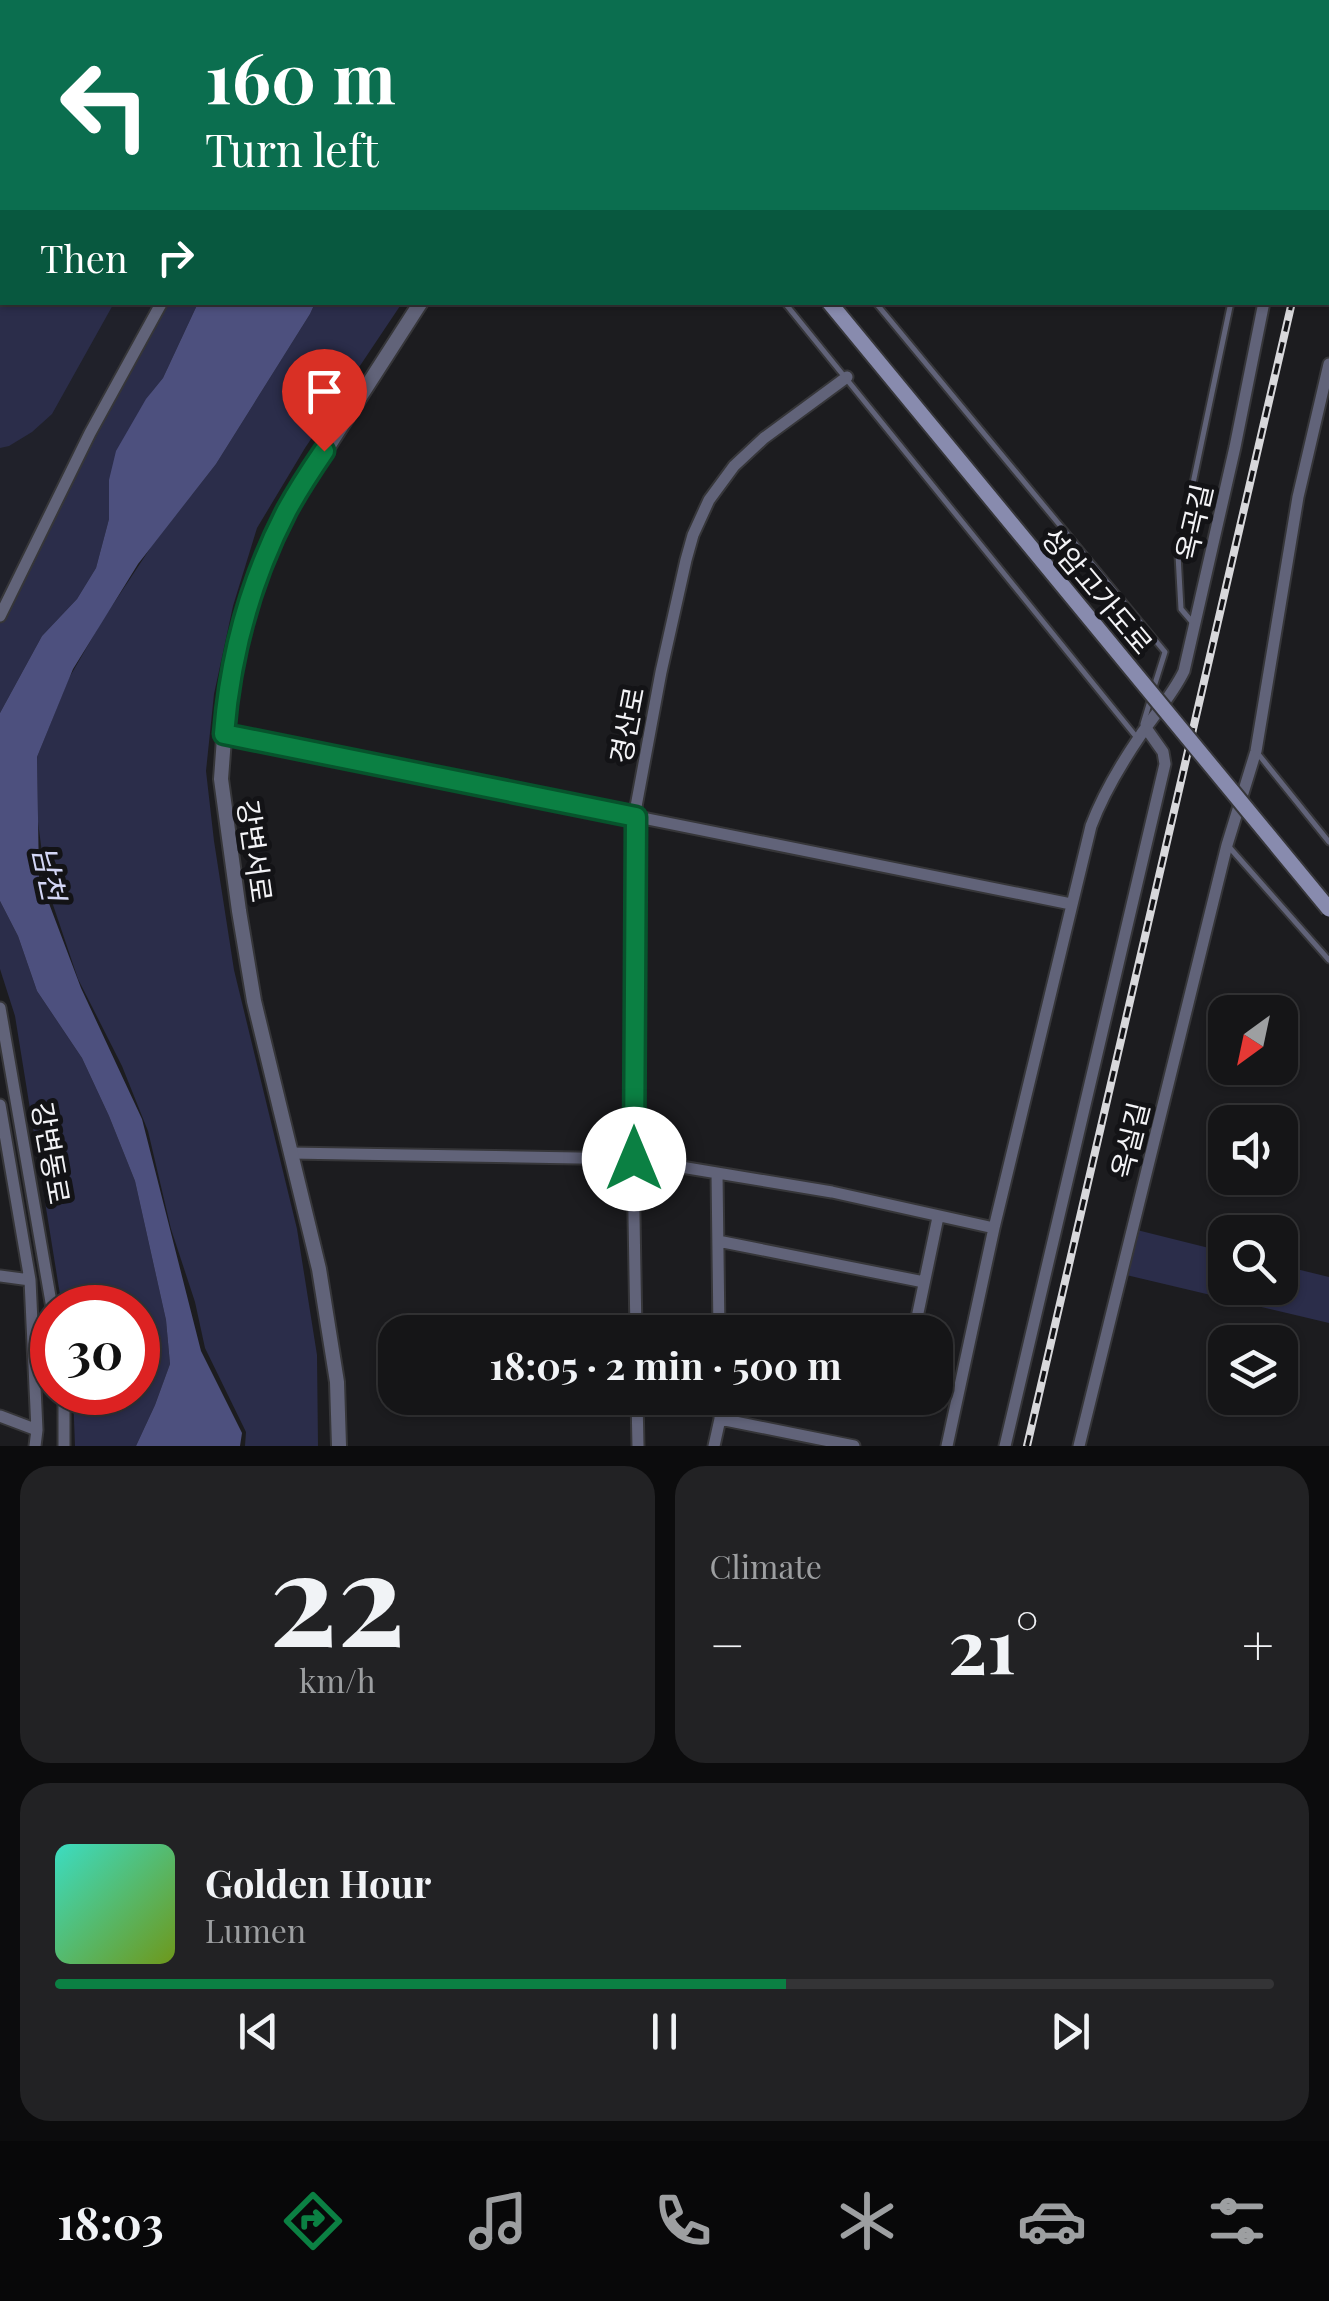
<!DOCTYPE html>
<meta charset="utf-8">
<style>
body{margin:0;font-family:"Playfair Display","Noto Sans KR",serif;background:#222224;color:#f1f3f6;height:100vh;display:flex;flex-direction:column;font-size:38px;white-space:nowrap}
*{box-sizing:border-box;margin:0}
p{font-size:32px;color:#9d9fa1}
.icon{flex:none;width:55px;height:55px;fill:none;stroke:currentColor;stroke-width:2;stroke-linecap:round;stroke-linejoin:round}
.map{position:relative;height:1446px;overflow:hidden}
.sheet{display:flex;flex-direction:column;gap:20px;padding:20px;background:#0c0c0d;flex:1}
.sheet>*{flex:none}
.banner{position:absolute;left:0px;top:0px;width:1330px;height:305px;box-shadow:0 2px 8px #0004,0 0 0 2px #343436;background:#0b6e4f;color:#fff;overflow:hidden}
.needle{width:65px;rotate:213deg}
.buttons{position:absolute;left:1208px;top:995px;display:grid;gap:20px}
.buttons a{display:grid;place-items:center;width:90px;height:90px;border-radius:20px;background:#151517;box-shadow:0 2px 8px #0004,0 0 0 2px #343436;font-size:50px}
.speed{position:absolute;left:30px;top:1285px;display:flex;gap:20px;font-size:50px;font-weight:700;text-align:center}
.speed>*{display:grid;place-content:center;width:130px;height:130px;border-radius:50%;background:#151517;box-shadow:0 2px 8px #0004,0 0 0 2px #343436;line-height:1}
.speed .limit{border:15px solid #d22;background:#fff;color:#111}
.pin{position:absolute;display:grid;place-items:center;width:85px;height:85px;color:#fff;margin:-102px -42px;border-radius:50% 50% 50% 0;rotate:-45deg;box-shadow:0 0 10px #0007}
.pin .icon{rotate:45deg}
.me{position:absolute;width:110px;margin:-55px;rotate:0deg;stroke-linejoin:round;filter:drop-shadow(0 0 8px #0008)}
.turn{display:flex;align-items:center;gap:35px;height:210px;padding:0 40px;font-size:45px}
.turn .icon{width:130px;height:130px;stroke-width:2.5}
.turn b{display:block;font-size:70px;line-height:85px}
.then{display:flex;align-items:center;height:95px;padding:0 40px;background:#0003;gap:20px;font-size:38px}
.big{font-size:75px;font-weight:700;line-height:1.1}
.sheet .card{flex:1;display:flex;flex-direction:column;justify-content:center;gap:15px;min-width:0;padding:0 35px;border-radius:30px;background:#222224}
.sheet .dial{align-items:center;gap:0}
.dial b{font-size:130px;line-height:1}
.song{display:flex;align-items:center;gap:30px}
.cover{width:120px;height:120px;border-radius:15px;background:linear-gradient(135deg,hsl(170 70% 55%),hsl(80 70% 35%))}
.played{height:10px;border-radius:5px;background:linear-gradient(90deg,#0b8043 60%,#343436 60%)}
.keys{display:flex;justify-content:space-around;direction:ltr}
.heat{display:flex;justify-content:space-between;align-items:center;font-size:55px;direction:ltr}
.sheet .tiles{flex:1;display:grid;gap:20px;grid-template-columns:1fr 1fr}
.card:last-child{grid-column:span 2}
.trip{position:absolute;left:378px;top:1315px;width:575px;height:100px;border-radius:30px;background:#151517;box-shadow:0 2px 8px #0004,0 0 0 2px #343436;font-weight:700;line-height:100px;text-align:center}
.dock{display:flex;height:160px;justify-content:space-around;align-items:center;background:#080809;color:#9d9fa1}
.dock .icon{width:70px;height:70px}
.dock .active{color:#0b8043}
.dock b{font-size:45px;color:#f1f3f6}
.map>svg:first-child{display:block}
.built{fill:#20212a}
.green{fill:#2b2d4a}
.water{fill:#4d507e}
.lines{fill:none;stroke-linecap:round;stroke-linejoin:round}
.service-casing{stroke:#363639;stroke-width:9}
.minor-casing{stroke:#363639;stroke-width:15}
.tertiary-casing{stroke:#363639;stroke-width:18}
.secondary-casing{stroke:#363639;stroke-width:19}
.service{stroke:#616379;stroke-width:5}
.minor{stroke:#616379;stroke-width:11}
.tertiary{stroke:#616379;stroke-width:14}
.secondary{stroke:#888bae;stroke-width:15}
.rail-casing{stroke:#d8d8db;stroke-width:8}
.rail{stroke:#131316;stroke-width:4;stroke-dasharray:11;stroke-linecap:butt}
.secondary-bridge-casing{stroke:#363639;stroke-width:19;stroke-linecap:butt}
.secondary-bridge{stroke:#888bae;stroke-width:15}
.route-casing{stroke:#07532c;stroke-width:25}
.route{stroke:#0b8043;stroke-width:18}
.labels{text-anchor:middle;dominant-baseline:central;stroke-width:10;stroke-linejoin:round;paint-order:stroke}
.street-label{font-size:28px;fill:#f3f3f6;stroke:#131316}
.water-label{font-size:30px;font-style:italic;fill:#d4d7f6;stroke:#131316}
</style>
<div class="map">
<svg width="1329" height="1446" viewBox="0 0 1329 1446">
<rect width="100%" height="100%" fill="#1c1c1f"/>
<path class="built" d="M 0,0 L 320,0 L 325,2 L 2,2 L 2,302 L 162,303 L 0,620 Z"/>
<path class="green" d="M 2,119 L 2,302 L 114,303 L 52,414 L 32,432 L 9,446 L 0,448 L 0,121 Z
M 162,303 L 198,303 L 163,378 L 151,393 L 110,502 L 109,519 L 96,568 L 77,599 L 42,636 L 0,713 L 0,621 Z
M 315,303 L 402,303 L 305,448 L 257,528 L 233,606 L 214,694 L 206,771 L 214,841 L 234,970 L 297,1229 L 317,1355 L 318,1446 L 245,1446 L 246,1432 L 205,1348 L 195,1302 L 171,1229 L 148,1131 L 122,1066 L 78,979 L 46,884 L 38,822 L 37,757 L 69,678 L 102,621 L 151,547 L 216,464 L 310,314 Z
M 0,901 L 18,936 L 37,991 L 82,1058 L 109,1116 L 135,1181 L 166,1320 L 170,1364 L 155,1405 L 136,1446 L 75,1446 L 73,1393 L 138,1392 L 138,1308 L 62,1307 L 15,1016 L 0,969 Z
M 1133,1229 L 1225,1252 L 1225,1288 L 1280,1288 L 1280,1265 L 1329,1277 L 1329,1323 L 1122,1274 Z"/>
<path class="water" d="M 198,303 L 315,303 L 310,314 L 216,464 L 138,564 L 73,669 L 37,757 L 39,877 L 81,988 L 142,1119 L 201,1351 L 242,1433 L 240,1446 L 136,1446 L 155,1405 L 170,1364 L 166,1320 L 135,1181 L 109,1116 L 82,1058 L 37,991 L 18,936 L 0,901 L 0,713 L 42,636 L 77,599 L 96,568 L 109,519 L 109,480 L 116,451 L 146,399 L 163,378 Z"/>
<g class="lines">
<g class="service-casing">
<path id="service" d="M 1310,0 L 1310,2
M 629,2 L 630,0
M 784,302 L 1138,739
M 875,302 L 1165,652 L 1153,690
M 1193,623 L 1181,609 L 1178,555 L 1231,302
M 1143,724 L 1150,701
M 1259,755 L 1329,842
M 1230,848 L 1329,960"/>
</g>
<g class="minor-casing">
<path id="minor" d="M 342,2 L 343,0
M 1328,27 L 1329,24
M 1328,256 L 1329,257
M 0,616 L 90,433 L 162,302
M 224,734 L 1071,904
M 0,1008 L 52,1308
M 0,1105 L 30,1280
M 290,1153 L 633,1159 L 832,1192 L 994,1228
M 717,1173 L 719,1332
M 718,1241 L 924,1282
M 0,1276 L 30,1280 L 37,1430
M 636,1332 L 633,1159 L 635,812 L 661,672 L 686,560 L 693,535 L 709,500 L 734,466 L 764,438 L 847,377
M 914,1332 L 938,1217
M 64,1392 L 64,1446
M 637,1398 L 638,1446
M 0,1416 L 37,1430 L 35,1446
M 720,1419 L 854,1446
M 714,1446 L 720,1419 L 720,1398
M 947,1446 L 994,1228 L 1091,826 C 1103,794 1121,764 1140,736 C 1155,714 1173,694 1184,671 L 1235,447 L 1264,302
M 1005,1446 L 1165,764 L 1163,752 L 1146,728
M 1079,1446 L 1227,845 L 1256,751 L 1298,497 L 1329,364"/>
</g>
<g class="tertiary-casing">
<path id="tertiary" d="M 339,1446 L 337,1382 L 319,1269 L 254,1001 L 239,911 L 221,779 L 227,698 L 236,651 L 254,587 L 266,554 L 288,509 L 421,302"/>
</g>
<g class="secondary-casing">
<path id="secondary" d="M 576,0 L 578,2"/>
</g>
<use href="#service" class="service"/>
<use href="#minor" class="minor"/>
<use href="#tertiary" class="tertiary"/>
<use href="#secondary" class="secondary"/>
<g class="rail-casing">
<path id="rail" d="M 1328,161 L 1329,156
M 1328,198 L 1329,192
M 1027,1446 L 1292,302"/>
</g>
<use href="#rail" class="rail"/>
<g class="secondary-bridge-casing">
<path id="secondary-bridge" d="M 829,302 L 1329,909"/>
</g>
<use href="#secondary-bridge" class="secondary-bridge"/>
</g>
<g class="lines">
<g class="route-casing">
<path id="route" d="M 324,451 C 311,470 298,490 287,510 C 251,579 230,657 224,734 L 636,817 L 634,1159"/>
</g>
<use href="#route" class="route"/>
</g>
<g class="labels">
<g class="street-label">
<text transform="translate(1193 522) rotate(-77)">옥곡길</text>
<text transform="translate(1098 590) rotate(50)">성암고가도로</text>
<text transform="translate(626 725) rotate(-79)">경산로</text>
<text transform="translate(256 851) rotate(82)">강변서로</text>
<text transform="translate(1129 1140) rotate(-76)">옥실길</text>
<text transform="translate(52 1153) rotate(80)">강변동로</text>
</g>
<g class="water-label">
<text transform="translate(50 873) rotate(78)">남천</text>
</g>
</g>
</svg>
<div class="buttons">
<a><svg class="needle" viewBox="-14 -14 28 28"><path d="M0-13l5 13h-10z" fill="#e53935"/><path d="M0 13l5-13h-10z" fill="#9d9fa1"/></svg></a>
<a><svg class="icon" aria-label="sound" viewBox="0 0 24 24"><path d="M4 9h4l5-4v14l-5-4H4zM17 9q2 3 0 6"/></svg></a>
<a><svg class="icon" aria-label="search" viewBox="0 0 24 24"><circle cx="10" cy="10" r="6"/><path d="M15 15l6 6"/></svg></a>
<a><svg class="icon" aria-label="layers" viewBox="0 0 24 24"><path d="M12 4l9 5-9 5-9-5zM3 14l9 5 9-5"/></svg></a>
</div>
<div class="speed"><div class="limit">30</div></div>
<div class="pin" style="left:324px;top:451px;background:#d93025"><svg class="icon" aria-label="arrive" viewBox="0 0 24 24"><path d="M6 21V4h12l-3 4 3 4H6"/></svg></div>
<svg class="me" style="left:634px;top:1159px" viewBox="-20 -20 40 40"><circle r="19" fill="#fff"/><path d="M0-13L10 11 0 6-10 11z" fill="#0b8043"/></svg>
<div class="trip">18:05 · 2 min · 500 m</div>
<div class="banner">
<div class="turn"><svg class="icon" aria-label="left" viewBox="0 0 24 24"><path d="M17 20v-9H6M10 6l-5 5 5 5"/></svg><div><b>160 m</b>Turn left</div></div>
<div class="then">Then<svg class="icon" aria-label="right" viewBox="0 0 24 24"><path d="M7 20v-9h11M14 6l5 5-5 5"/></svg></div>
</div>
</div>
<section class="sheet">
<div class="tiles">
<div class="card dial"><b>22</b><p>km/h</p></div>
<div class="card"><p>Climate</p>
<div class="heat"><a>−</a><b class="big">21°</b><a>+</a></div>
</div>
<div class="card">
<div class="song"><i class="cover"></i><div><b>Golden Hour</b><p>Lumen</p></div></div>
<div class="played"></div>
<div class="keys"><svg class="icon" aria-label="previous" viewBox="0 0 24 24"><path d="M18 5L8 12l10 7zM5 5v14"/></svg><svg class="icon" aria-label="pause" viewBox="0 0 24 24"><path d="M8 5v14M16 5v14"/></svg><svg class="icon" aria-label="next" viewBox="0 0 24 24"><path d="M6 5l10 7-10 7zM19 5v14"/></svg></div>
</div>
</div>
</section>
<nav class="dock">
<b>18:03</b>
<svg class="icon active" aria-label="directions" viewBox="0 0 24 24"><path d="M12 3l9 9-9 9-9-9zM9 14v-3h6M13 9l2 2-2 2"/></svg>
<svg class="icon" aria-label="music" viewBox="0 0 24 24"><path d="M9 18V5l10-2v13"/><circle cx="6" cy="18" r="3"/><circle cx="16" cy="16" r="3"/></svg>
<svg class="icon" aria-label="phone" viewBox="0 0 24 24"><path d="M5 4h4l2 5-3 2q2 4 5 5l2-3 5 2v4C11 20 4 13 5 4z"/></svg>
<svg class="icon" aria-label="climate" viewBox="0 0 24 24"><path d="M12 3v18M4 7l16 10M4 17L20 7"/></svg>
<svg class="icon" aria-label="car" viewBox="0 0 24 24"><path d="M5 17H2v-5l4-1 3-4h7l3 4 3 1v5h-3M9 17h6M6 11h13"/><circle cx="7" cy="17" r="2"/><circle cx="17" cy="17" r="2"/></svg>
<svg class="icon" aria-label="filters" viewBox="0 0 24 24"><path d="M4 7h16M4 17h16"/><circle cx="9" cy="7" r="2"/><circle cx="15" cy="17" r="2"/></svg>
</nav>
